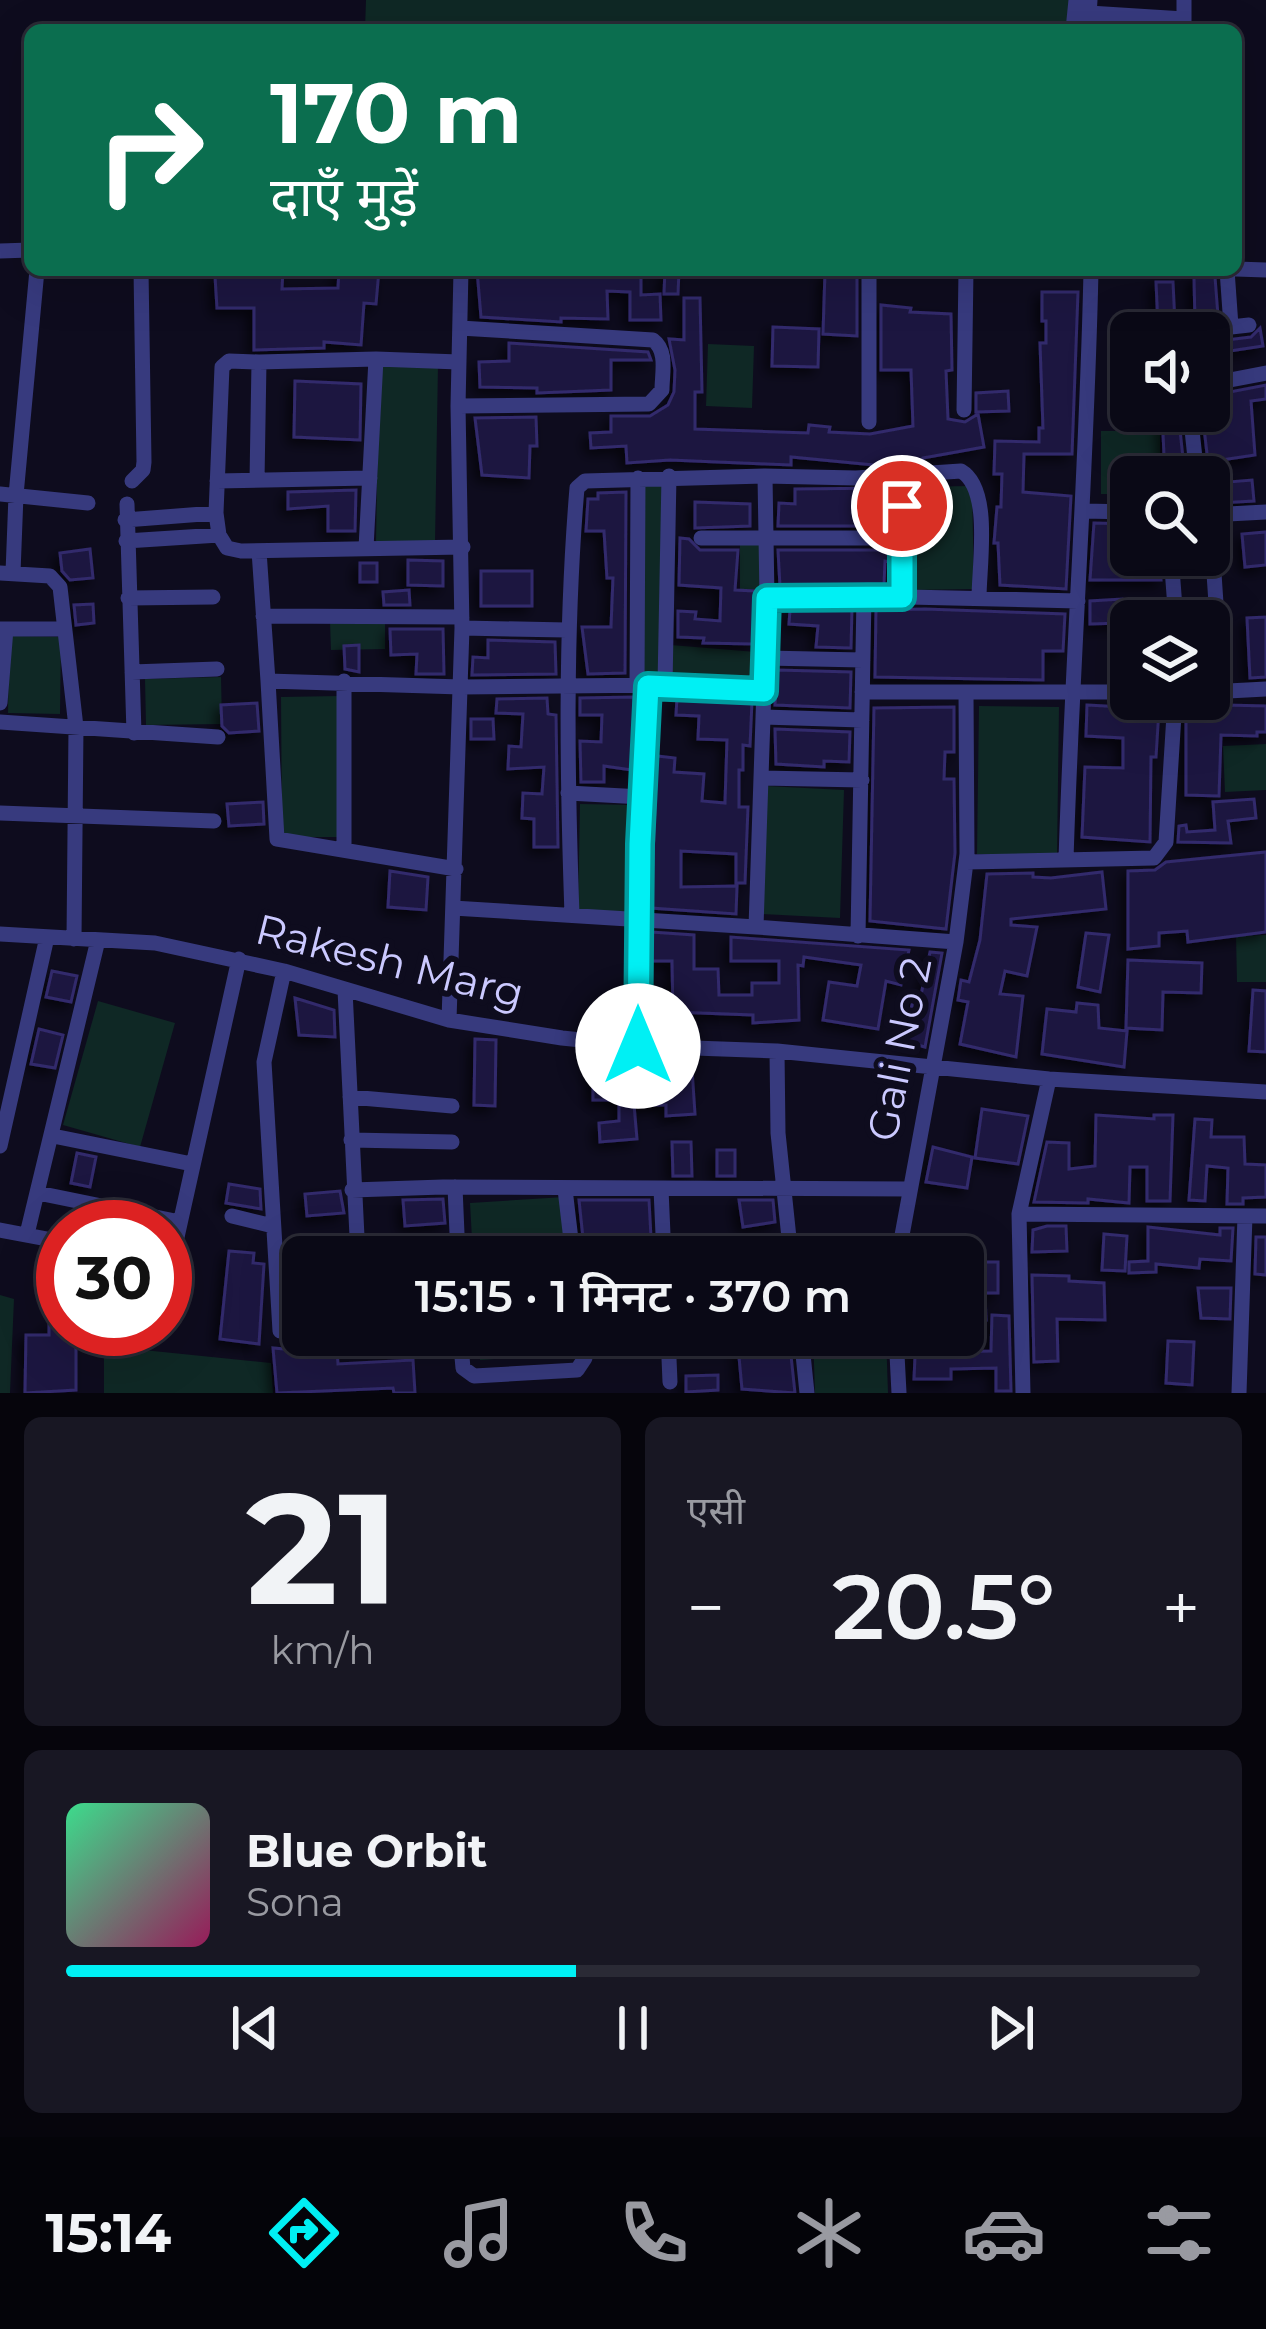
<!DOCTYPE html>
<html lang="hi">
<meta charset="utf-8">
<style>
body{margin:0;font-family:Montserrat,"Noto Sans Devanagari",sans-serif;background:#181723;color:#f1f3f6;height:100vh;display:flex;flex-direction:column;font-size:45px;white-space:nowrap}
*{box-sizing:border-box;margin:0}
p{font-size:39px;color:#999aa1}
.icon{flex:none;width:66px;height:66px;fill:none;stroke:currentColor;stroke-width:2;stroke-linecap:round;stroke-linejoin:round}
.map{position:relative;height:1393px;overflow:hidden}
.panel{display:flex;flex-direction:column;gap:24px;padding:24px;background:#06050c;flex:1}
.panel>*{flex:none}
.hud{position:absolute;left:24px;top:24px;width:1218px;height:252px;border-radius:18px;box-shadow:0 12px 48px #0002,0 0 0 3px #2a2a35;background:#0b6e4f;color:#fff;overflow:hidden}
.buttons{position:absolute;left:1110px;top:312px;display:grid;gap:24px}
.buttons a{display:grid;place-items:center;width:120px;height:120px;border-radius:18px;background:#0a0916;box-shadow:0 12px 48px #0002,0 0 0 3px #2a2a35;font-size:60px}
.speed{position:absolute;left:36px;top:1200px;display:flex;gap:24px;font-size:60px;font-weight:700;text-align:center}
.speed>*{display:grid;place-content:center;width:156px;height:156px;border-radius:50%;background:#0a0916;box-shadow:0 12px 48px #0002,0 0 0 3px #2a2a35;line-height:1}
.speed .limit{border:18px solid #d22;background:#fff;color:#111}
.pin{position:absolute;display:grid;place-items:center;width:102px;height:102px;color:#fff;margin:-51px;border:6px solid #fff;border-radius:50%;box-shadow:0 3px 12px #0007}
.me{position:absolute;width:132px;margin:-66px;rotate:0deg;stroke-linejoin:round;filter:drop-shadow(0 0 9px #0008)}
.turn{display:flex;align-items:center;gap:42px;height:252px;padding:0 48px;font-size:54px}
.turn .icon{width:156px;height:156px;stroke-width:2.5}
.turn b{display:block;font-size:84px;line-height:102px}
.big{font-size:90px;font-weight:600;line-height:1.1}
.panel .card{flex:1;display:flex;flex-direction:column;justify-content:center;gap:18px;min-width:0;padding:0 42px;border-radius:18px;background:#181723}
.panel .dial{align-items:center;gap:0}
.dial b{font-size:156px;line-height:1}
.song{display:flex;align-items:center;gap:36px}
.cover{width:144px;height:144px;border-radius:18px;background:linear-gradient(135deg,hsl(150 70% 55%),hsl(330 70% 35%))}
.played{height:12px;border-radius:6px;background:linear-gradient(90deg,#00f0f4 45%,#2a2a35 45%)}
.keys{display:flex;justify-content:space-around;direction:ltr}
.heat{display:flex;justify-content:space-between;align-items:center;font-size:66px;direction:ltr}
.panel .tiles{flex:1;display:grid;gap:24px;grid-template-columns:1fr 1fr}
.card:last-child{grid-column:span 2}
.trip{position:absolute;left:282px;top:1236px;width:702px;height:120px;border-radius:18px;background:#0a0916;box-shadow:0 12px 48px #0002,0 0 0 3px #2a2a35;font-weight:600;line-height:120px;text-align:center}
.dock{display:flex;height:192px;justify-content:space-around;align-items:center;background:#040409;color:#999aa1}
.dock .icon{width:84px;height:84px}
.dock .active{color:#00f0f4}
.dock b{font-size:54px;color:#f1f3f6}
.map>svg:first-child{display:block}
.green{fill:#0f2825}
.building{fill:#1d183f;stroke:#322a6c;stroke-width:3;filter:url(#shadow)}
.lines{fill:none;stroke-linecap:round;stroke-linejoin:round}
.minor{stroke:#373a7e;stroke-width:15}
.route-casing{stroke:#009c9f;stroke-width:30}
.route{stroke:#00f0f4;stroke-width:21}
.labels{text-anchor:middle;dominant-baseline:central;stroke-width:12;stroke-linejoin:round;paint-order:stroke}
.street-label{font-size:42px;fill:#cbc9ff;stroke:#0e0c1e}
</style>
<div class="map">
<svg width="1266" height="1393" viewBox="0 0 1266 1393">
<defs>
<filter id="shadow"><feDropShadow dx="-5.5" dy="5.5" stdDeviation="6" flood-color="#0009"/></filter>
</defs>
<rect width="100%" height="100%" fill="#0e0c1e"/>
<path class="green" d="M 366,0 L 1070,0 L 1068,30 L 365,30 Z
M 708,344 L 754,346 L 752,408 L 706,406 Z
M 379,364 L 438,365 L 435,543 L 376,541 Z
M 1101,431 L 1160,431 L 1160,477 L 1131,477 L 1131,494 L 1101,494 Z
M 665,483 L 662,680 L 639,679 L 641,484 Z
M 972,486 L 974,589 L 909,590 L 907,487 Z
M 740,540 L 763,540 L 764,589 L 740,589 Z
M 385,620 L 385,649 L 331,650 L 330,621 Z
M 9,636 L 61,637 L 60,714 L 8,713 Z
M 671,645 L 756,652 L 754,683 L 669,677 Z
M 221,677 L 222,724 L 146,725 L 145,679 Z
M 339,696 L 340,837 L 282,837 L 281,697 Z
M 979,706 L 1059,707 L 1057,856 L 977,854 Z
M 1266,744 L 1266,790 L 1225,792 L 1223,746 Z
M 766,786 L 844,790 L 840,918 L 761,914 Z
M 580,804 L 633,805 L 630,913 L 578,911 Z
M 1266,935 L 1266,982 L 1237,982 L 1236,936 Z
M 98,1001 L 175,1023 L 140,1147 L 63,1125 Z
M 564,1197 L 568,1257 L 473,1257 L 470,1203 Z
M 0,1295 L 14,1299 L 10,1393 L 0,1393 Z
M 478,1335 L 573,1335 L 574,1354 L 480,1360 Z
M 813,1335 L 886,1335 L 888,1393 L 815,1393 Z
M 104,1346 L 271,1363 L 273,1393 L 104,1393 Z"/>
<path class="building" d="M 261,270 L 283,270 L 282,289 L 338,288 L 339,270 L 379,270 L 376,304 L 364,303 L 361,345 L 324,342 L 324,348 L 254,350 L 254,308 L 217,308 L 215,276 L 261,274 Z
M 477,270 L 641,270 L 641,295 L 660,294 L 661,320 L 630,320 L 630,292 L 607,291 L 608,319 L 561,318 L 561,322 L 481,317 Z
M 665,270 L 679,270 L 678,294 L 664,294 Z
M 825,272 L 857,273 L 857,336 L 823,334 Z
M 1194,277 L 1215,277 L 1218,316 L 1195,322 Z
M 1156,282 L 1173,282 L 1175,324 L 1158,325 Z
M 1042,292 L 1078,292 L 1072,454 L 1024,454 L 1023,492 L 1071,496 L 1066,589 L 1000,585 L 998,543 L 994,543 L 997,507 L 1001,507 L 1002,474 L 994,474 L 995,441 L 1039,442 L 1039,428 L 1043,428 L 1040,343 L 1046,343 L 1046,321 L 1042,321 Z
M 684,298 L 700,298 L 702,392 L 695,392 L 695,429 L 808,433 L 809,425 L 830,427 L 829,432 L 870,434 L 913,426 L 911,370 L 881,370 L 881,305 L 911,308 L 910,312 L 951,314 L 952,370 L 946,371 L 948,419 L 965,422 L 978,414 L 984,447 L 923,458 L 923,461 L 874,465 L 791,457 L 791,465 L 670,460 L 627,463 L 626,446 L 591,448 L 590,433 L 611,432 L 611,416 L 650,416 L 668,405 L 674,392 L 675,370 L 669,339 L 684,340 Z
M 773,327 L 819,329 L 818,367 L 772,366 Z
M 1260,328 L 1263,346 L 1223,352 L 1227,368 L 1209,372 L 1209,342 L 1251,337 Z
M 509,343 L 648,352 L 651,360 L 611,360 L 611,390 L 537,393 L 537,388 L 480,387 L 479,362 L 509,361 Z
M 295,381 L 361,384 L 360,440 L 294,437 Z
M 1266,385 L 1266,399 L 1251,401 L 1255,455 L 1208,462 L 1202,411 L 1209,411 L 1209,396 Z
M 1008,391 L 1009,411 L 976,412 L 976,393 Z
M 1162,411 L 1178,411 L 1185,477 L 1165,477 Z
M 536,417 L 537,446 L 530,446 L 529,478 L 482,475 L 475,418 Z
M 1252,480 L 1254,501 L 1218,503 L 1216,483 Z
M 890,488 L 890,526 L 778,526 L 779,503 L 795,504 L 795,489 Z
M 356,490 L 355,531 L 328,531 L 328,506 L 288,509 L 288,492 Z
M 626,492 L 625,673 L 588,674 L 582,627 L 611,627 L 613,578 L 607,578 L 604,531 L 586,531 L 588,499 L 598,499 L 598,493 Z
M 695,502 L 750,504 L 750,526 L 695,528 Z
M 1094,523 L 1131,524 L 1131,555 L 1159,555 L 1161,580 L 1090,580 Z
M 1266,532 L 1266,565 L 1245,567 L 1242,534 Z
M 680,538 L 689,539 L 700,550 L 738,550 L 735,590 L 755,591 L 753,644 L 703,643 L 704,638 L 678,637 L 678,611 L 696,612 L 695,619 L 720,621 L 721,588 L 679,585 Z
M 90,549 L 93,578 L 70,580 L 62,571 L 60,553 Z
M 778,550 L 890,550 L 890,562 L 885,561 L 884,584 L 780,586 Z
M 408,560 L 443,561 L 443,586 L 408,585 Z
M 360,563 L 377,563 L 377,582 L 360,582 Z
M 481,571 L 532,571 L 532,606 L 481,606 Z
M 409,590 L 410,605 L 384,605 L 383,592 Z
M 1122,599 L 1123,623 L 1090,624 L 1090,601 Z
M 93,604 L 94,623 L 76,625 L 74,605 Z
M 852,608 L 851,648 L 816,647 L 818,626 L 789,624 L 790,610 Z
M 925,609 L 1065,614 L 1063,651 L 1043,651 L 1043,680 L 875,677 L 876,610 Z
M 1266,617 L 1266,677 L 1250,678 L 1247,618 Z
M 390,629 L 443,629 L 444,674 L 416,674 L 417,654 L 391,655 Z
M 488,640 L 555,642 L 556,674 L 472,675 L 473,657 L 488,658 Z
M 359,645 L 359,672 L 345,669 L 344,646 Z
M 777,670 L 851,672 L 850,708 L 775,705 Z
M 634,697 L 632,770 L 604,766 L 604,782 L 581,782 L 580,741 L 601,742 L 602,715 L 580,715 L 580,698 Z
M 547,698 L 548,714 L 556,715 L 558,847 L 534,847 L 534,819 L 522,818 L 523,793 L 542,794 L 544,767 L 508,769 L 509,746 L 521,747 L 523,714 L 496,713 L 497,699 Z
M 677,698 L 752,701 L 750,746 L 743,745 L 743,770 L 739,770 L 739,807 L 748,807 L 745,883 L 736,883 L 736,854 L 681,851 L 681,887 L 737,886 L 736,914 L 651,908 L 657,756 L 675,758 L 674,772 L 704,774 L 702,801 L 725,803 L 727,740 L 698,739 L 699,716 L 676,715 Z
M 257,703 L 259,731 L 229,733 L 222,726 L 221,705 Z
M 1087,705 L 1159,709 L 1156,757 L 1151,757 L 1150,842 L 1082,837 L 1085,767 L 1123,768 L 1123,738 L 1086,736 Z
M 1224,705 L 1266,706 L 1266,732 L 1257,732 L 1257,736 L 1221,735 L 1219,796 L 1186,795 L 1186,710 Z
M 954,707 L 954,752 L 945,752 L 944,779 L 954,779 L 955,853 L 946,929 L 870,921 L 874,708 Z
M 471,719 L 493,719 L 494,739 L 471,739 Z
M 775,729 L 850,732 L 849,762 L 824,761 L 824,767 L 776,764 Z
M 1254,799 L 1256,818 L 1228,821 L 1231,843 L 1178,842 L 1179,826 L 1186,825 L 1187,832 L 1215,830 L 1213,802 Z
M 263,802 L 264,824 L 229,826 L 227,804 Z
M 1266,852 L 1266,932 L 1188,942 L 1187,931 L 1159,933 L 1159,946 L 1128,949 L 1128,871 L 1155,870 L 1166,862 Z
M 390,871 L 428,877 L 426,910 L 388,907 Z
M 1102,872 L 1106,909 L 1011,919 L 1011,925 L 1037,927 L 1027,976 L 1005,971 L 1000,994 L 1023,996 L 1016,1057 L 960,1044 L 968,1002 L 958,1000 L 961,980 L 969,982 L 980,940 L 987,874 L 1033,873 L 1033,877 L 1051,878 Z
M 651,932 L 694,935 L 694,969 L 718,969 L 719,995 L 752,995 L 752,983 L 779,983 L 779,961 L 731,961 L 731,937 L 909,950 L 901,985 L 886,981 L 878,1029 L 823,1020 L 829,982 L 857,986 L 861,965 L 804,957 L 803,966 L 798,965 L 799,1020 L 753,1023 L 753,1015 L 673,1012 L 672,961 L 651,961 Z
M 1086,933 L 1109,935 L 1100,992 L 1078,987 Z
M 930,952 L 942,953 L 925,1047 L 903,1041 L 915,993 L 921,995 Z
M 1128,960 L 1202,963 L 1201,993 L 1163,992 L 1162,1030 L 1126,1028 Z
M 52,971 L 77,976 L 71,1002 L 46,997 Z
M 1253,990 L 1266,991 L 1266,1052 L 1249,1051 Z
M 295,998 L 334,1010 L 335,1037 L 299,1035 Z
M 1077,1003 L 1098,1005 L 1099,1028 L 1127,1031 L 1124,1067 L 1042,1054 L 1047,1009 L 1076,1012 Z
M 39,1029 L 63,1035 L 55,1068 L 31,1064 Z
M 475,1039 L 496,1040 L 495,1106 L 474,1105 Z
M 593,1063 L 616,1063 L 617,1069 L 656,1066 L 656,1071 L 692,1069 L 695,1114 L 666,1116 L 666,1105 L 634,1105 L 637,1139 L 600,1142 L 599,1123 L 619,1121 L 619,1100 L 593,1100 Z
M 982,1109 L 1028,1116 L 1018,1164 L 975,1158 Z
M 1096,1115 L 1154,1119 L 1154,1115 L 1173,1115 L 1170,1201 L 1147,1201 L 1147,1167 L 1130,1167 L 1129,1203 L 1088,1199 L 1088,1203 L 1034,1202 L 1047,1142 L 1069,1143 L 1069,1169 L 1095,1166 Z
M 1195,1119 L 1212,1120 L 1211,1137 L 1244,1137 L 1245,1164 L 1266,1165 L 1266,1197 L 1243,1198 L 1243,1204 L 1227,1204 L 1228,1168 L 1207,1166 L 1205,1201 L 1189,1200 Z
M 672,1142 L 691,1142 L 692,1176 L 673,1176 Z
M 933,1147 L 972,1157 L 967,1188 L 926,1182 Z
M 717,1150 L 735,1150 L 735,1176 L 717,1176 Z
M 77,1153 L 96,1157 L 90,1187 L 71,1183 Z
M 229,1184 L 260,1189 L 261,1209 L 226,1203 Z
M 340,1191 L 344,1213 L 307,1216 L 305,1194 Z
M 443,1199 L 445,1223 L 405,1226 L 403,1200 Z
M 579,1200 L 649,1200 L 652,1256 L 585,1257 Z
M 739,1200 L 773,1200 L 775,1222 L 743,1227 Z
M 1047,1226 L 1066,1226 L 1067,1251 L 1032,1252 L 1033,1230 Z
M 1148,1227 L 1220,1235 L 1220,1228 L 1233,1228 L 1231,1261 L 1200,1259 L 1199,1268 L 1156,1264 L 1156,1272 L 1129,1273 L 1129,1262 L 1148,1261 Z
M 1104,1234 L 1127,1236 L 1125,1271 L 1102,1270 Z
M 1256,1237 L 1266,1237 L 1266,1275 L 1255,1274 Z
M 229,1251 L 254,1253 L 253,1263 L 264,1264 L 259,1344 L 220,1339 Z
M 963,1262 L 998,1262 L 998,1293 L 985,1293 L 986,1320 L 963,1320 Z
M 1032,1275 L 1069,1276 L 1069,1281 L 1104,1283 L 1105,1320 L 1057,1319 L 1058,1361 L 1034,1362 Z
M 303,1280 L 303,1335 L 336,1335 L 338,1364 L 413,1360 L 415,1393 L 394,1393 L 393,1388 L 277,1393 L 273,1348 L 295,1350 L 289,1282 Z
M 1198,1288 L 1231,1288 L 1230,1319 L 1201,1318 Z
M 992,1315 L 1009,1316 L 1011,1391 L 996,1391 L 996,1368 L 951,1369 L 951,1379 L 914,1379 L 916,1335 L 950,1335 L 950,1352 L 991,1351 Z
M 49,1325 L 76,1329 L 76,1390 L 25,1393 L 26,1335 L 49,1335 Z
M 789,1337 L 795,1393 L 742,1389 L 738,1346 Z
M 1168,1341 L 1194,1342 L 1192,1385 L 1166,1383 Z
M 718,1375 L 718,1390 L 686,1392 L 686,1376 Z"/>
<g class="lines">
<path class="minor" d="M 1089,13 L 1184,19
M 1073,30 L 1076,0
M 1088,30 L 1090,0
M 1184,30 L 1184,0
M 1236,184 L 1236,219
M 0,251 L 30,250
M 1236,269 L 1266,270
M 1227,270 L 1231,326
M 1204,330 L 1249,325
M 259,362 L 376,359
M 1209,384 L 1266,373
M 458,406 L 649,404 L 662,390 C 662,373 668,351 653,340 L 460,328
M 964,410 L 966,270
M 1190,411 L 1197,477
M 869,422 L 869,270
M 902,474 L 902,597
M 765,476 L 856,478 L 961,471 C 992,489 979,565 979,598
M 257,480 L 259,362 L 229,361 L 222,367 L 216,513 L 219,535 L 227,548 L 241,551 L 463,547
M 132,481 L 143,470 L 144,462 L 141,270
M 217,481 L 370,478
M 0,494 L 88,503
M 127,504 L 134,733
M 1084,511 L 1131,512
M 1210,514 L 1218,633
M 1209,515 L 1266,512
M 125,520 L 216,513
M 701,538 L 902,538
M 126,541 L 219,535
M 366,548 L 376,359 L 459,362
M 259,551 L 268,681 L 461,687 L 665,685 L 764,690
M 1171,555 L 1176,621
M 0,573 L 50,576 L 60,587 L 76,727 L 74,939
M 13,573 L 16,495 L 37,270
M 864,596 L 1078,601
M 128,598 L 213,597
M 767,598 L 864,596 L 858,936
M 263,616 L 462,617
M 462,628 L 567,630
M 0,629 L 64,629
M 765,658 L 863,660
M 132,672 L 217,669
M 268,681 L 277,839 L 456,869
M 665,685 L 669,476
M 637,686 L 638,478
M 862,692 L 1131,692
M 1209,692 L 1266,689
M 0,703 L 6,629
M 763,717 L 862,720
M 0,722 L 218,737
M 761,778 L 862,780
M 568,793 L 642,797
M 0,813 L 214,821
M 344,850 L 344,681
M 1066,860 C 1072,663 1087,467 1091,270
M 966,862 L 1154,858 L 1166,842 L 1175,699
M 453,908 L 756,927
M 572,915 C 567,772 565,631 577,488 L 585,481 L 765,476 L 767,598 L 756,927 L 956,942
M 0,934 L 155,943 L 284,971 L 449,1020 L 562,1038 L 638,1046 L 777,1051 L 1049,1079 L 1266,1092
M 345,990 L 358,1257
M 449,1020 L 462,628 L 458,406 L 461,270
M 638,1046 L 639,892 L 648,686
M 777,1051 L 778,1133 L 791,1257
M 350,1097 L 452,1106
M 53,1136 L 192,1164
M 351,1140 L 452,1142
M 0,1146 L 47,937
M 455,1187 L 458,1257
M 565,1189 L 573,1257
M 661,1189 L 664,1257
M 352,1190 L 443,1187 L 909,1189
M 38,1193 L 180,1222
M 1019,1214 L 1266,1216
M 232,1216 L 273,1226
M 0,1230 L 63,1242
M 27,1234 L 98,940
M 898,1257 L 956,942 L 967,854 L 966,694
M 165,1291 L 239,959
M 280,1331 L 264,1062 L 284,971
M 460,1335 L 463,1368 L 474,1376 L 577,1370 L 585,1358 L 582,1335
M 668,1335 L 670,1382
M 801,1335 L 807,1393
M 896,1335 L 899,1393
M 1023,1393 L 1019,1214 L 1049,1079
M 1239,1393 L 1245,1216"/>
</g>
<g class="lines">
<g class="route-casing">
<path id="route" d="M 638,1046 L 640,844 L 648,686 L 764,691 L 767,598 L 902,597 L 902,506"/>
</g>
<use href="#route" class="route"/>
</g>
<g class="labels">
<g class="street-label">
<text transform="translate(390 961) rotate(14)">Rakesh Marg</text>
<text transform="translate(899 1049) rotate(-79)">Gali No 2</text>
</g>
</g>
</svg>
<div class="buttons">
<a><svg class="icon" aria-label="sound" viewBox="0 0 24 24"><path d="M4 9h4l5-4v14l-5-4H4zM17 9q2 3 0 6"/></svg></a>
<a><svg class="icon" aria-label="search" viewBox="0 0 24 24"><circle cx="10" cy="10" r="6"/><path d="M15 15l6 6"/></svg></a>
<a><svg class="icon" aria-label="layers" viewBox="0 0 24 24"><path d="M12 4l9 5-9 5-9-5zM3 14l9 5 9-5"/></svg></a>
</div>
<div class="speed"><div class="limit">30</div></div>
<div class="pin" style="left:902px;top:506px;background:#d93025"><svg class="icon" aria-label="arrive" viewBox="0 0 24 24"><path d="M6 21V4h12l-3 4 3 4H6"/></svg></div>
<svg class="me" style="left:638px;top:1046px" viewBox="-20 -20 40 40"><circle r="19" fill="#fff"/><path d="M0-13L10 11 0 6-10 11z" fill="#00f0f4"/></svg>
<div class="trip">15:15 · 1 मिनट · 370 m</div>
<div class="hud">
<div class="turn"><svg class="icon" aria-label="right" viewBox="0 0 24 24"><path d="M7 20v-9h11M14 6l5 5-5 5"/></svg><div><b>170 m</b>दाएँ मुड़ें</div></div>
</div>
</div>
<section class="panel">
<div class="tiles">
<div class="card dial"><b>21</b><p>km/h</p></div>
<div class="card"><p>एसी</p>
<div class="heat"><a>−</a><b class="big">20.5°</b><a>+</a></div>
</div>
<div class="card">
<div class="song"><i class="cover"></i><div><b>Blue Orbit</b><p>Sona</p></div></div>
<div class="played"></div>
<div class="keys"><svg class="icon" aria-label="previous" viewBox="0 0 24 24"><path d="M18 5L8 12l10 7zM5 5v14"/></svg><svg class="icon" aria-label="pause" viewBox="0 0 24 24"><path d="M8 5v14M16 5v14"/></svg><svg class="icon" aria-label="next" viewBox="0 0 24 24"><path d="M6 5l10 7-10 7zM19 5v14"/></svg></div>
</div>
</div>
</section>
<nav class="dock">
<b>15:14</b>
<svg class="icon active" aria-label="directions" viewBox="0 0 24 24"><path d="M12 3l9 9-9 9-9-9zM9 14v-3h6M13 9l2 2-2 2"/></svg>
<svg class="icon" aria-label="music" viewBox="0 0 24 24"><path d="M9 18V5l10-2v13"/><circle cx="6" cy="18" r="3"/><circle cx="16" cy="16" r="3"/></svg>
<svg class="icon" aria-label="phone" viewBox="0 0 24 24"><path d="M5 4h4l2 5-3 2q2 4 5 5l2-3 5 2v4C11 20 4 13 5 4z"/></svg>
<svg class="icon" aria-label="climate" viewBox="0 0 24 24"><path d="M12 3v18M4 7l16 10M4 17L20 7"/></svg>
<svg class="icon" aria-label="car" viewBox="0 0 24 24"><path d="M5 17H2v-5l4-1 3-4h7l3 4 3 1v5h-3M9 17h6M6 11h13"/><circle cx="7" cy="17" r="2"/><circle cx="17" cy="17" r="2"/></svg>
<svg class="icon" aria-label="filters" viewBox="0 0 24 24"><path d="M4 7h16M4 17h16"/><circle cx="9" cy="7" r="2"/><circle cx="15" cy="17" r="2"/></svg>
</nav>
